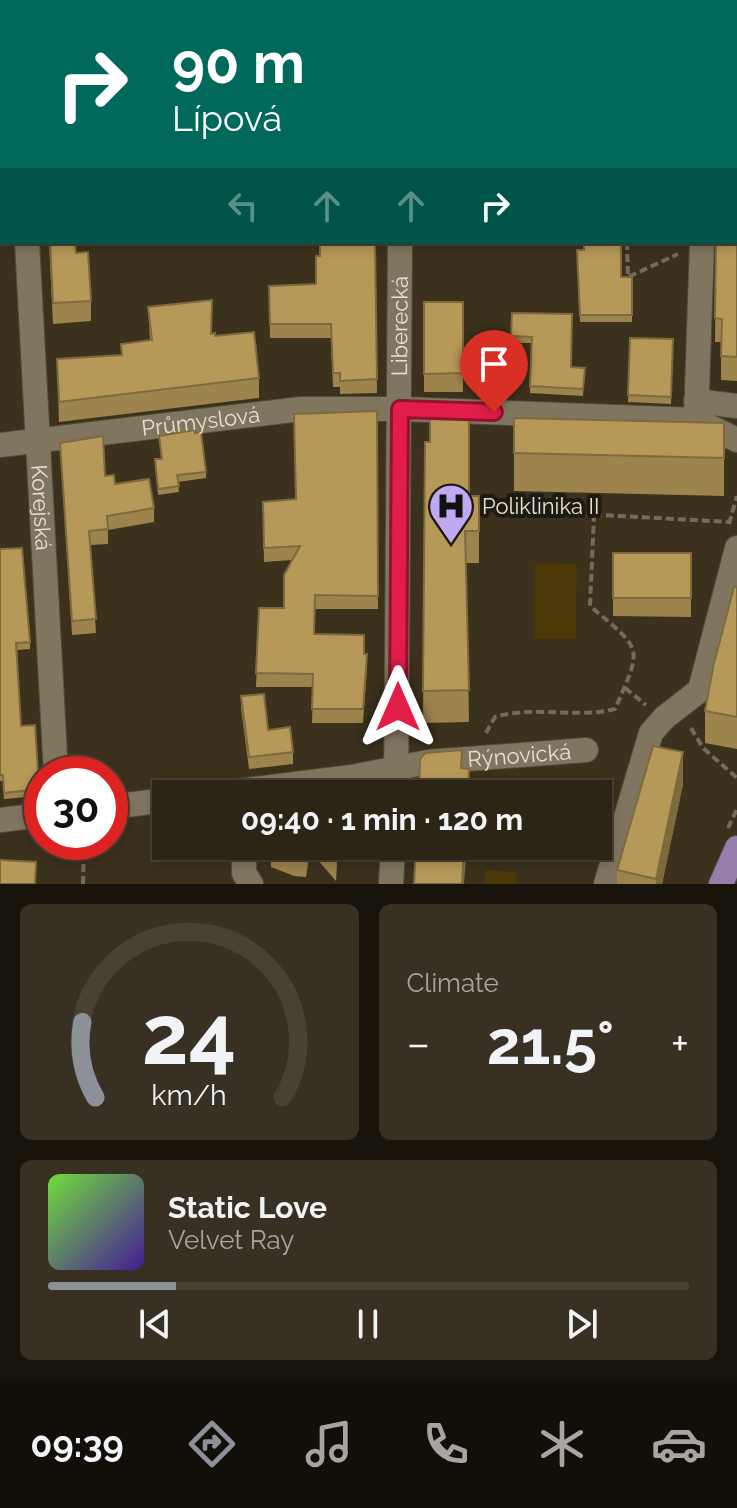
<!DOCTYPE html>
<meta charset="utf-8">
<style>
body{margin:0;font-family:Raleway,sans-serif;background:#383123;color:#f1f3f6;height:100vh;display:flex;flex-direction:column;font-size:30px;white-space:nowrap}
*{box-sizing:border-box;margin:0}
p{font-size:26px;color:#a6a5a1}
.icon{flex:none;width:44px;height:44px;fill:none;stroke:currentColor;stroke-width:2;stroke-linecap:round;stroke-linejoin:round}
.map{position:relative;height:884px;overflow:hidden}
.details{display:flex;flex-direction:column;gap:20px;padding:20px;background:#18140c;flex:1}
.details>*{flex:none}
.banner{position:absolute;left:0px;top:0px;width:738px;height:244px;box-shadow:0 4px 12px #0003,0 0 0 2px #484235;background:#00695c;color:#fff;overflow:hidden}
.speed{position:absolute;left:24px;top:756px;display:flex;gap:16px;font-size:40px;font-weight:700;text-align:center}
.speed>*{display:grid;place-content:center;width:104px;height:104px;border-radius:50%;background:#2c2516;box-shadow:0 4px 12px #0003,0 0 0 2px #484235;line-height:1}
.speed .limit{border:12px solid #d22;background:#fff;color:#111}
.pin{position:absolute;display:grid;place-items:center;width:68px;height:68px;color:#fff;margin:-82px -34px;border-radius:50% 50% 50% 0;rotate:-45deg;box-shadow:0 0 8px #0007}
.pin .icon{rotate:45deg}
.me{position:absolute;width:88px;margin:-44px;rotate:0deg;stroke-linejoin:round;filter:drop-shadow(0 0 6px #0008)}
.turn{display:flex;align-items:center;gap:28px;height:168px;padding:0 40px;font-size:36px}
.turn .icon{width:104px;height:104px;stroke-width:2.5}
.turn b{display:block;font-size:56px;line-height:68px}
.lanes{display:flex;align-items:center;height:76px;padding:0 40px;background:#0003;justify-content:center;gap:40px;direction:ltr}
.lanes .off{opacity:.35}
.big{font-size:60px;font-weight:700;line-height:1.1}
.details .tile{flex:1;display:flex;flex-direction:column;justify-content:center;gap:12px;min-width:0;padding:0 28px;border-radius:12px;background:#383123}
.details .dial{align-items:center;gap:0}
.dial svg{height:208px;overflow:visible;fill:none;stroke:#484235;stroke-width:7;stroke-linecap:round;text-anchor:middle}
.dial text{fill:#f1f3f6;stroke:none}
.song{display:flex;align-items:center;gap:24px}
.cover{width:96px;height:96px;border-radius:12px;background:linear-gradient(135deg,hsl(100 70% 55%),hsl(260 70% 35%))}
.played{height:8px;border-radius:4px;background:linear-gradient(90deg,#8c9099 20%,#484235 20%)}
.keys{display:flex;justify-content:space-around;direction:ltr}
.heat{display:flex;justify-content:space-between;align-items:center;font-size:44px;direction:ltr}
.details .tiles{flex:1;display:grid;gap:20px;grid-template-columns:1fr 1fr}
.tile:last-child{grid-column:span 2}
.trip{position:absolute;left:152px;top:780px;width:460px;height:80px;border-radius:0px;background:#2c2516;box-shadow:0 4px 12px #0003,0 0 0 2px #484235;font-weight:700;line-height:80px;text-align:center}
.dock{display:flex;height:128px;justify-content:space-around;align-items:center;background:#120f09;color:#a6a5a1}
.dock .icon{width:56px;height:56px}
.dock .on{color:#8c9099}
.dock b{font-size:36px;color:#f1f3f6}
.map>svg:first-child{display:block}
.green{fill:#4d3907}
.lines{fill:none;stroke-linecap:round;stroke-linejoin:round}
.minor-casing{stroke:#554d3c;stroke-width:26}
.major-casing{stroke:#554d3c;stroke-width:26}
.path{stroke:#746b5a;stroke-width:4;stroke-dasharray:8 4;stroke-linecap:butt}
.minor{stroke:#807660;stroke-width:24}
.major{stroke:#967fac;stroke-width:24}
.wall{fill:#9d834c}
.shaded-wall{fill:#7f6a3e}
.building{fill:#b69858;stroke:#7f6a3e;stroke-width:2}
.route-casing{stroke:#92132f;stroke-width:20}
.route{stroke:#e11d48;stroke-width:14}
.labels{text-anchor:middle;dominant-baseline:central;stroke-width:8;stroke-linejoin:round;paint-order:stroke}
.street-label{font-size:22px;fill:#e6e0d4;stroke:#1e1a11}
.poi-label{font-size:22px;fill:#e6e0d4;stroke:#1e1a11;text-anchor:start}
</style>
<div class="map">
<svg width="737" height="884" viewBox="0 0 737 884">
<rect width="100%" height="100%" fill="#3b311d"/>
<path class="green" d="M 535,563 L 577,564 L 576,639 L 534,639 Z
M 485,870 L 517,872 L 516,884 L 484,884 Z"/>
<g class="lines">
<g class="minor-casing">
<g id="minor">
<path d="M 14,0 L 14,2"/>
<path d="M 397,0 L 397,2"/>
<path d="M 0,46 L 2,46"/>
<path d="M 736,67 L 737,65"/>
<path d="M 736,140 L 737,140"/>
<path id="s1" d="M 27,242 L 56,774"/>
<path d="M 696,401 L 737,406"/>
<path d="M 696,420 L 702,242"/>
<path id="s2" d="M 0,445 L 301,409 L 400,409 L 696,420 L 737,440"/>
<path id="s3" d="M 214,794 L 352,777 L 428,762 L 586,750"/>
<path id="s4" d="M 396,794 L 400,242"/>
<path d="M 110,807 L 166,800"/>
<path d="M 0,820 L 42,815"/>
<path d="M 244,857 L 244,873 L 251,884"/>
<path d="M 391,884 L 393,846"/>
<path d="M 606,884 L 651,733 L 664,718 L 700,690 L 737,548"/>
</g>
</g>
<g class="major-casing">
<path id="major" d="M 721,884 L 737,848"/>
</g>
<path class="path" d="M 359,2 L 360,0
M 736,168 L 737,168
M 736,198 L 737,196
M 627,242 L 628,277 L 678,254
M 510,510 L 730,522
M 729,524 L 737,496
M 625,688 L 646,705
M 691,728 L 703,748 L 737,778
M 486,733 L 495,717 C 534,705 576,719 615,709 C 643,645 643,651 590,606 L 594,515
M 728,828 L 737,809
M 83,884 L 84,842"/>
<use href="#minor" class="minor"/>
<use href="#major" class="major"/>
</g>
<path class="wall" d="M 34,0 L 82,0 L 82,2 L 34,2 Z
M 144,0 L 195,0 L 195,2 L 144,2 Z
M 424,0 L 477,0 L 477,2 L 424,2 Z
M 518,0 L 670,0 L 670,2 L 518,2 Z
M 703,0 L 737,0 L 737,23 L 736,2 L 706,2 Z
M 737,74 L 737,110 L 736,109 Z
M 737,200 L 737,381 L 721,380 L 721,342 L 715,342 L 716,242 Z
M 49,242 L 72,242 L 91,301 L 91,321 L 53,324 Z
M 375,242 L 377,393 L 340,394 L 340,387 L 333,387 L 331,338 L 270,338 L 269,286 L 316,284 L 320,256 Z
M 577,250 L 621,277 L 632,277 L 632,322 L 580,322 Z
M 424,302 L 463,302 L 463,392 L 424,392 Z
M 148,307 L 212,334 L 215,336 L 259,378 L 259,398 L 59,422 L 57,359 L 121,355 L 121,344 L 150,340 Z
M 512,313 L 572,367 L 585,368 L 583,396 L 530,393 L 531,343 L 511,343 Z
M 630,338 L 673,339 L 671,404 L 628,402 Z
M 377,411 L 378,609 L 315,609 L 315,634 L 364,654 L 367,668 L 363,723 L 312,723 L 313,687 L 256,687 L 259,608 L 284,608 L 292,560 L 264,562 L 263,502 L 296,499 Z
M 724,423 L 724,496 L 514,491 L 514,453 Z
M 159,436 L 206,472 L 206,478 L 178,482 L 179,492 L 158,495 L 155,459 L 161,459 Z
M 425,442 L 469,496 L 479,496 L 479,563 L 466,563 L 469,722 L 423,723 Z
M 60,443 L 115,484 L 154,508 L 154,522 L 108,530 L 108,544 L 90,545 L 96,633 L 72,635 Z
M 0,549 L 30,642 L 30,649 L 17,650 L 21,726 L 35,725 L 39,796 L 4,799 L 3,781 L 0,781 Z
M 613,553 L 691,553 L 691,617 L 613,616 Z
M 737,587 L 737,749 L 705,743 L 705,711 Z
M 241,696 L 268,730 L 293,752 L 293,764 L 249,769 L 241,708 Z
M 683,784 L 662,884 L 617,884 L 617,870 Z
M 183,846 L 182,860 L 163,858 L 163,852 Z
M 201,846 L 220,846 L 219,850 L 201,849 Z
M 260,846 L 338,846 L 336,881 L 310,851 L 306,877 L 294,876 L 271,867 L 271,854 L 260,853 Z"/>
<path class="shaded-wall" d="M 683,752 L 683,784 L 662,884 L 656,884 L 656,879 Z
M 308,846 L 310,846 L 310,851 L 306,877 Z
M 464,846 L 467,846 L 464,884 L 462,884 Z"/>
<path class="building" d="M 593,0 L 665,0 L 664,2 L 597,2 Z
M 737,200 L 737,357 L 721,356 L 722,319 L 715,318 L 716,242 L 736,242 Z
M 50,242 L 72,242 L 72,245 L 75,245 L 76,253 L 88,252 L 91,301 L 53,303 Z
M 320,242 L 375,242 L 377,379 L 340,381 L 340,373 L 333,373 L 331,324 L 270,324 L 269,286 L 316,284 L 316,256 L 320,256 Z
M 584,242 L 621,242 L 621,277 L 632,277 L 632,315 L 580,315 L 577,250 L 584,250 Z
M 212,300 L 211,334 L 215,333 L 215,336 L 254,332 L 259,378 L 59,402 L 57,359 L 122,355 L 121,344 L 152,340 L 148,307 Z
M 424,302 L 463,302 L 463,373 L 424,374 Z
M 512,313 L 572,314 L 571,367 L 585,368 L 583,389 L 530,386 L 532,337 L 511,336 Z
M 630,338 L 673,339 L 671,397 L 628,395 Z
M 377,411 L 378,596 L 315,595 L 314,634 L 364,635 L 364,654 L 367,654 L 363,709 L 312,709 L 313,674 L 256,673 L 259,608 L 284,608 L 284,575 L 300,546 L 264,548 L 263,502 L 296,499 L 294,414 Z
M 430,418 L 469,418 L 469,496 L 479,496 L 479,531 L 465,531 L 469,690 L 423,691 L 425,442 L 430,442 Z
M 514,418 L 724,423 L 724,458 L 514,453 Z
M 195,430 L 195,433 L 201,432 L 206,472 L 177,475 L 179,486 L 158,489 L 155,459 L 162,459 L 159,436 Z
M 103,436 L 105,476 L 114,475 L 115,484 L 149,479 L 154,508 L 107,516 L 108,529 L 89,531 L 96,619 L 72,621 L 60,443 Z
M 22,548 L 30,642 L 16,643 L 21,726 L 35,725 L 39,789 L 4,793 L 3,775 L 0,775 L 0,549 Z
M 613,553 L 691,553 L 691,598 L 613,598 Z
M 734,587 L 737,587 L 737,717 L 705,711 L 714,663 Z
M 264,694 L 268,730 L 290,727 L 293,752 L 249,757 L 241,696 Z
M 653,746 L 683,752 L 656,879 L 617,870 Z
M 462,750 L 461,768 L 469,769 L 468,794 L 419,794 L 420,759 L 425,753 Z
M 326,790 L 333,790 L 337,794 L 320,794 Z
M 165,829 L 166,846 L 182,846 L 182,853 L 163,852 Z
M 271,846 L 308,846 L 306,859 L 294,858 L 271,848 Z
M 322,846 L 337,846 L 336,862 Z
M 416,846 L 464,846 L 462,884 L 414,884 Z
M 0,860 L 36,862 L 35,884 L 0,884 Z"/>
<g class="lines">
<g class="route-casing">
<path id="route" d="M 398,707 L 400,409 L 494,412"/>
</g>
<use href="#route" class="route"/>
</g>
<defs>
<g id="hospital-pin" transform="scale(2.3)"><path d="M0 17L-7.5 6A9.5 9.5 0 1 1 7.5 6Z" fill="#c1a8f3" stroke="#1e1a11"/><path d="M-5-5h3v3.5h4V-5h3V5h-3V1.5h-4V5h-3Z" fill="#111"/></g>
</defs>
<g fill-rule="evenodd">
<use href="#hospital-pin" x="451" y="506"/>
</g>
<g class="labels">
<g class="street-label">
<text stroke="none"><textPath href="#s4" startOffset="468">Liberecká</textPath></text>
<text stroke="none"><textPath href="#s2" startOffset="202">Průmyslová</textPath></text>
<text stroke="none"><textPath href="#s1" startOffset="266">Korejská</textPath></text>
<text stroke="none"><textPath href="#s3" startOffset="308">Rýnovická</textPath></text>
</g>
<g class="poi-label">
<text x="482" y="506">Poliklinika II</text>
</g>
</g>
</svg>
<div class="speed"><div class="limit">30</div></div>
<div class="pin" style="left:494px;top:412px;background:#d93025"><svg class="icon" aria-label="arrive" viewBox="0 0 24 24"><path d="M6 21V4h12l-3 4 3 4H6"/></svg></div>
<svg class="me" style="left:398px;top:707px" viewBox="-20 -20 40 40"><path d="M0-17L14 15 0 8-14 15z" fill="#e11d48" stroke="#fff" stroke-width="4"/></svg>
<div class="trip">09:40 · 1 min · 120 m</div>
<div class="banner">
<div class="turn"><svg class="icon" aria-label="right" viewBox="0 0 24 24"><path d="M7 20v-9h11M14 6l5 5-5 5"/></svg><div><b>90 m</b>Lípová</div></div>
<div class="lanes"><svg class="icon off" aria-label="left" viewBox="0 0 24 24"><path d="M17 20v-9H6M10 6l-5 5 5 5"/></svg><svg class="icon off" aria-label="ahead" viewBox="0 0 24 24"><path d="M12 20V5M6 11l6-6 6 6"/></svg><svg class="icon off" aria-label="ahead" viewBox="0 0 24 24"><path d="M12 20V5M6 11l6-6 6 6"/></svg><svg class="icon" aria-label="right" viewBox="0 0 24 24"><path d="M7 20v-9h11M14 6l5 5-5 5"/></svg></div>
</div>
</div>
<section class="details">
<div class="tiles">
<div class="tile dial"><svg viewBox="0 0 100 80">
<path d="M14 69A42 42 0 1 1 86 69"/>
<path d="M14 69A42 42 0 0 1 9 40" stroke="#8c9099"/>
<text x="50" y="56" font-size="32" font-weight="700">24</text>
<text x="50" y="72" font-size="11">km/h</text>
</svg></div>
<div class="tile"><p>Climate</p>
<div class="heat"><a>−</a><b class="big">21.5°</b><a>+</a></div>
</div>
<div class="tile">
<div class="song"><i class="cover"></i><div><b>Static Love</b><p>Velvet Ray</p></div></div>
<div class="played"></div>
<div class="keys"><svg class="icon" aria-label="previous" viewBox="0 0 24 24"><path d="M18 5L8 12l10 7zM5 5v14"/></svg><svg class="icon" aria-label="pause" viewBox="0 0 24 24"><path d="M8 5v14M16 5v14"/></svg><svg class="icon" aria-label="next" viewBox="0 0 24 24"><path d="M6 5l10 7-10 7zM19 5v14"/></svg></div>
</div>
</div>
</section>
<nav class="dock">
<b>09:39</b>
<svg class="icon on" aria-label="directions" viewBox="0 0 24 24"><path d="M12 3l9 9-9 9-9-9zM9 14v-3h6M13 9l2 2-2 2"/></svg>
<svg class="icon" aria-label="music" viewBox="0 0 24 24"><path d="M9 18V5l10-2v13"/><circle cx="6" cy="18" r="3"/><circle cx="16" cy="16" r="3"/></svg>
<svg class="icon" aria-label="phone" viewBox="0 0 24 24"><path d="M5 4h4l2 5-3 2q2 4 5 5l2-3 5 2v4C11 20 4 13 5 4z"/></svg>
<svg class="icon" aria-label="climate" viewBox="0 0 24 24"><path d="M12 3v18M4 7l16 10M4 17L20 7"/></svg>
<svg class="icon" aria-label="car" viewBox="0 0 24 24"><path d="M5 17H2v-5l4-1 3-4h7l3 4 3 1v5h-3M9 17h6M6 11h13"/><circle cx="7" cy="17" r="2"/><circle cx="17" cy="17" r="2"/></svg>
</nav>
